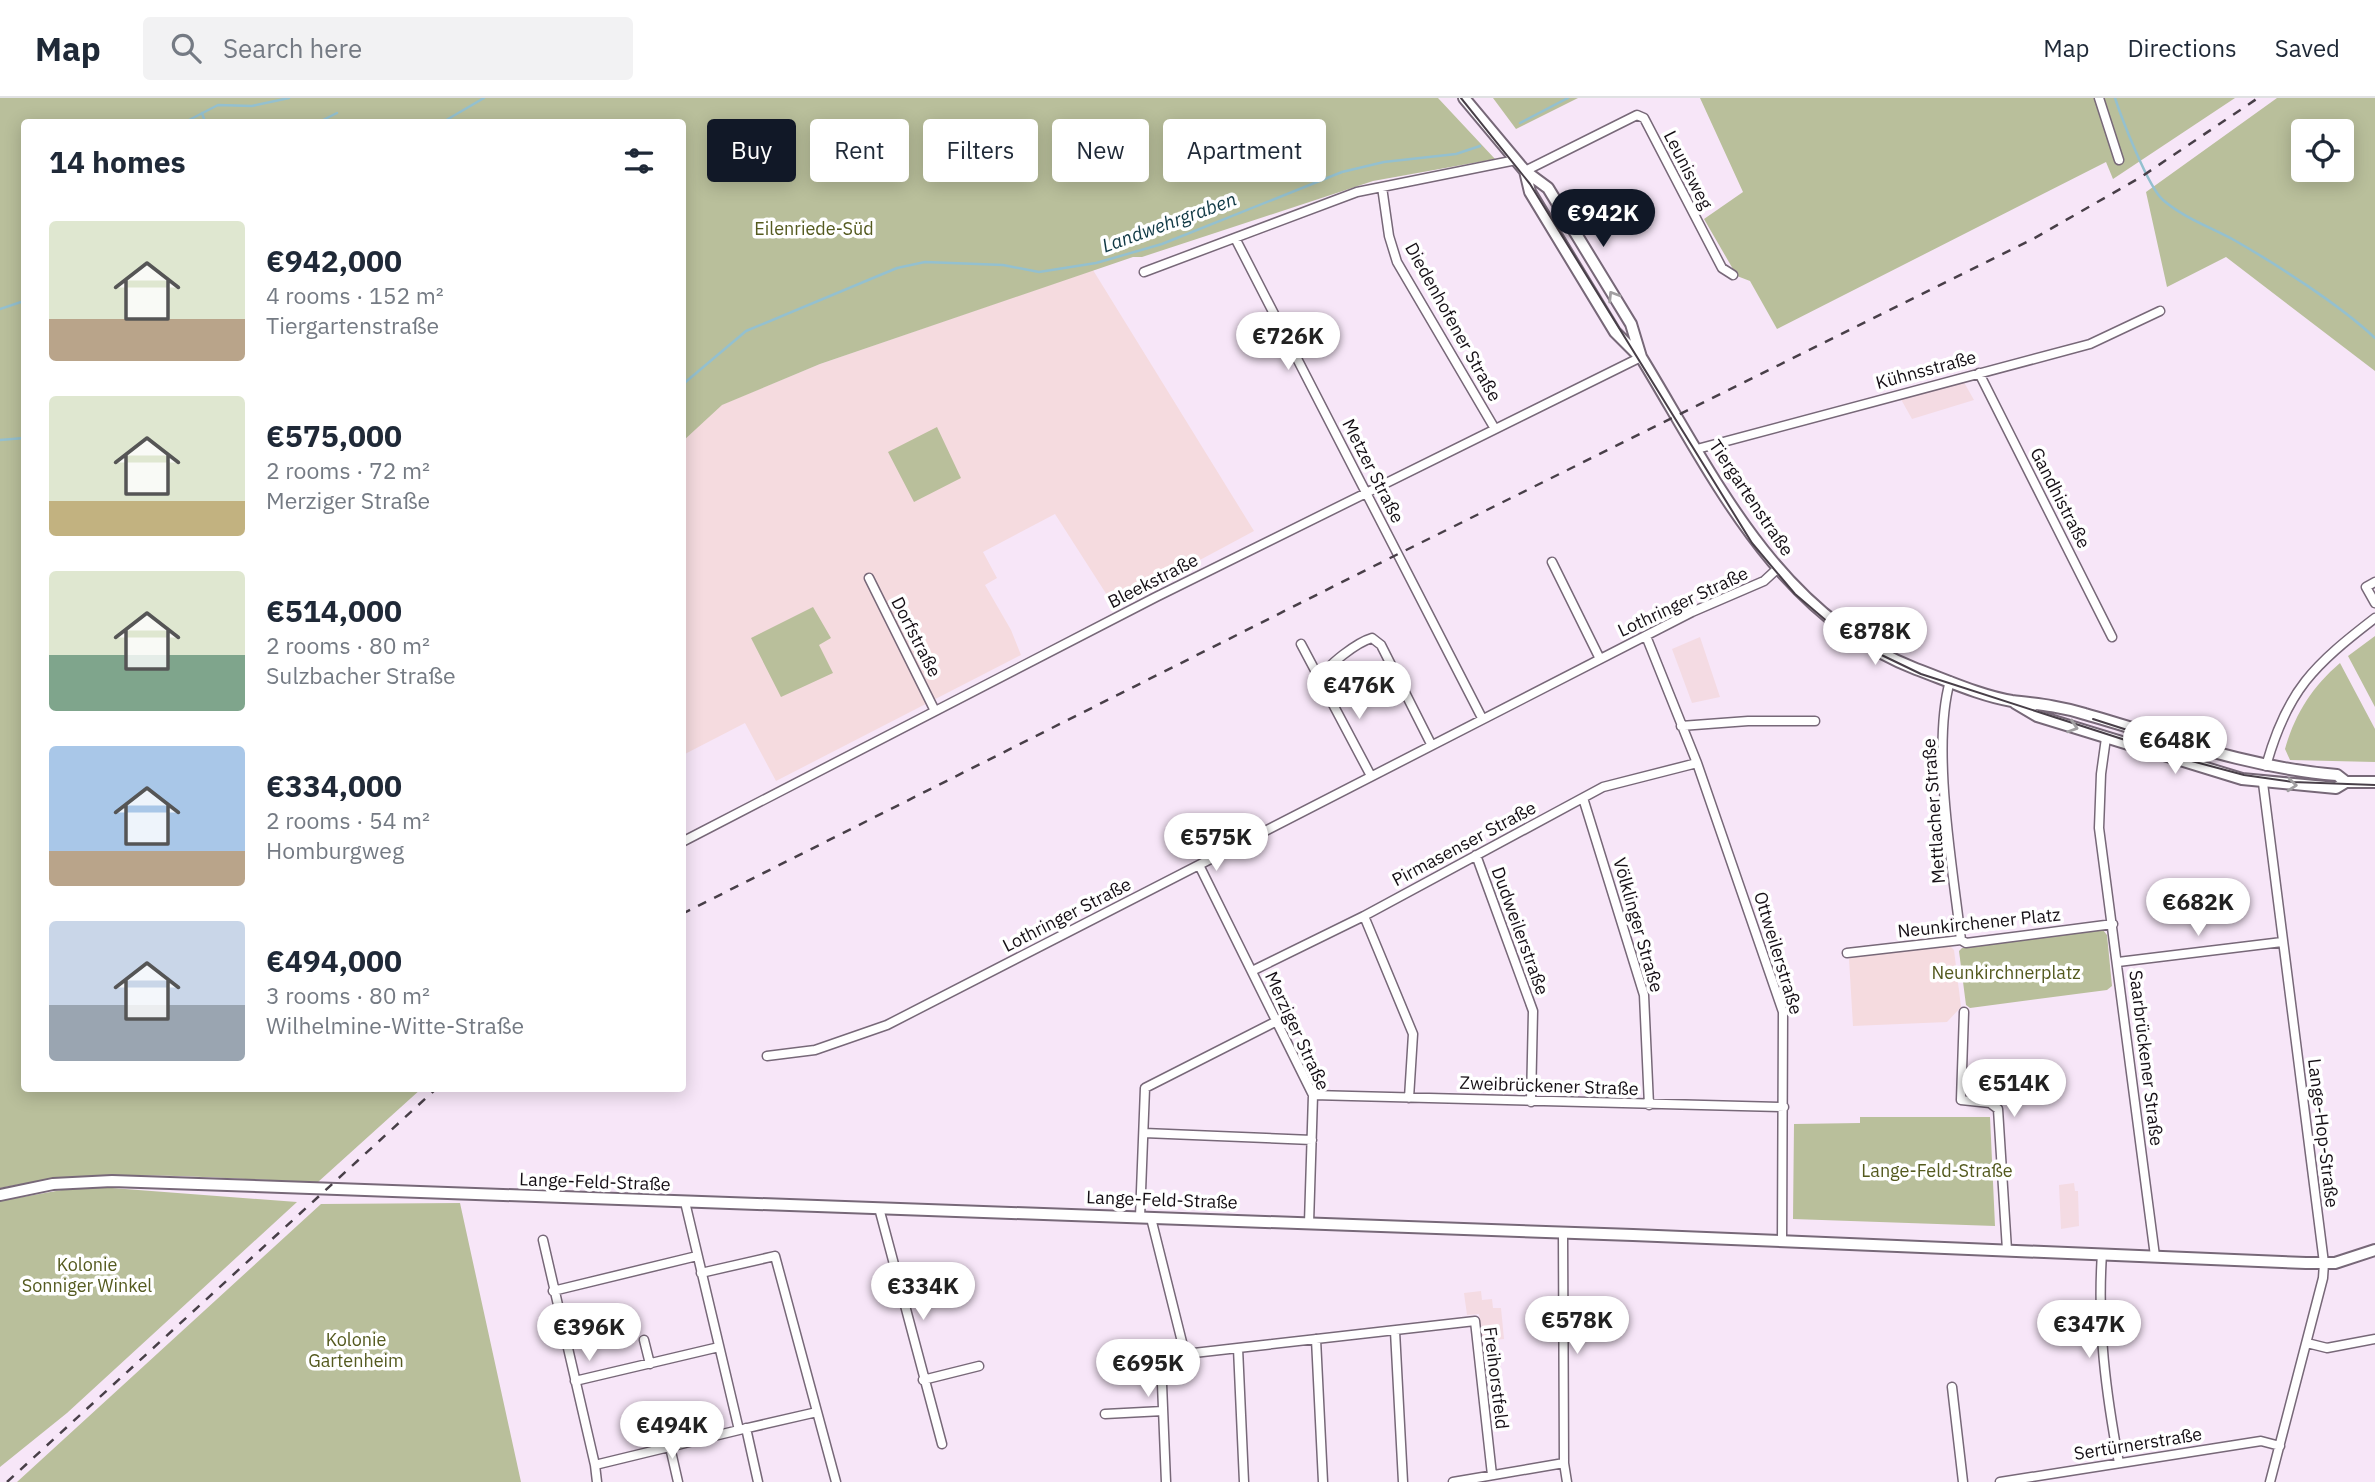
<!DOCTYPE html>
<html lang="en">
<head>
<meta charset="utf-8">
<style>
	body { margin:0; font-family:"IBM Plex Sans",sans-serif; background:#f2f2f3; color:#1f2937; height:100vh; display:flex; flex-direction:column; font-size:26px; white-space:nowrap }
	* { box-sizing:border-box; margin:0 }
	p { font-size:23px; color:#747a83 }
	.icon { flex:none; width:38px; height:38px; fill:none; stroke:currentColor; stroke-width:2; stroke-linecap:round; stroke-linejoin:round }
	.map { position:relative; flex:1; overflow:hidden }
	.drawer { position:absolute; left:21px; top:21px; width:665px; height:973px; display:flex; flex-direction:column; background:#fff; border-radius:7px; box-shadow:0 4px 18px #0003 }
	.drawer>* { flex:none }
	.banner { position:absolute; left:707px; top:21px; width:665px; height:63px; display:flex; gap:14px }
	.controls { position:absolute; left:2291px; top:21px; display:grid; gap:14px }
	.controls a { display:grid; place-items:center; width:63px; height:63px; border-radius:7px; background:#fff; box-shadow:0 4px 18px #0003; font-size:35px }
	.price { position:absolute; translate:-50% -60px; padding:0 16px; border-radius:24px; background:#fff; color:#222; font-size:23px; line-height:46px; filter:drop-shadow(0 2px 4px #0008) }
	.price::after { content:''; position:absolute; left:50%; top:42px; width:21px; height:16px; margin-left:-10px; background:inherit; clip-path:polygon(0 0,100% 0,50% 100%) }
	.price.active { background:#111827; color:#fff }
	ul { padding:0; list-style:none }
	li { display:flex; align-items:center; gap:21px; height:175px; padding:0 28px }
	li span { display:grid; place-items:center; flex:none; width:196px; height:140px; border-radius:7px; color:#555 }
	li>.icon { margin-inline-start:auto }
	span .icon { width:84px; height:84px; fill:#fffc; stroke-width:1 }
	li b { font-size:30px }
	h2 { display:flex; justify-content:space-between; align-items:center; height:84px; padding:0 28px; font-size:30px }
	.chip { padding:0 24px; border-radius:7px; background:#fff; box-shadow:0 4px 18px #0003; font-size:24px; line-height:63px }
	.chip.active { background:#111827; color:#fff }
	header { display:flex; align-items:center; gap:42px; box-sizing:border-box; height:98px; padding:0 35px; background:#fff; border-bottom:2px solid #e0e1e3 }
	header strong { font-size:33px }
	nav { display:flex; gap:38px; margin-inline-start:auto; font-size:24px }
	.search { width:490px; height:63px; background:#f2f2f3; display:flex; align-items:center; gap:18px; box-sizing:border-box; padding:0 24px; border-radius:7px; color:#747a83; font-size:26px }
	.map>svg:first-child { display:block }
	.industrial { fill:#f4dbe3 }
	.education { fill:#f5dbdf }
	.green { fill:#b9bf9b; fill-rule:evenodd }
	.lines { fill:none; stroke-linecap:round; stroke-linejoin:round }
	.stream { stroke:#94c0cf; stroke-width:2.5 }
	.street-casing { stroke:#776878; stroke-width:11 }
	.secondary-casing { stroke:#776878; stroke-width:14 }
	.street { stroke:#fff; stroke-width:8 }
	.secondary { stroke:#fff; stroke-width:10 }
	.tram { stroke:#483f48; stroke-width:2 }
	.rail { stroke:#483f48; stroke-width:2.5; stroke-dasharray:9 9; stroke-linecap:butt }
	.oneway { stroke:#a19fa1 }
	.labels { text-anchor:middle; stroke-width:7; stroke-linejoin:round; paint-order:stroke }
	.street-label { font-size:18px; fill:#150f15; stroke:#fff }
	.park-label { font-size:18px; fill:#545a1f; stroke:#fff }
	.water-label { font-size:19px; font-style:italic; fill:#103945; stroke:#fff }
</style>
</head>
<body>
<header>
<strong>Map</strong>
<div class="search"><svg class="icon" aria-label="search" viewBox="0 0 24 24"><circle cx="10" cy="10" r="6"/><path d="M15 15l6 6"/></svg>Search here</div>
<nav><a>Map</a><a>Directions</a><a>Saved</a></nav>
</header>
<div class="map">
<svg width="2375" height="1384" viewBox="0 0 2375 1384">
	<rect width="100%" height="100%" fill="#f7e6f8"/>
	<path class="industrial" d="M1961 279 1974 302 1912 321 1898 296Z
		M1700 539 1720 599 1692 605 1672 551Z
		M2074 1085 2075 1093H2078L2079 1128 2061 1131 2059 1087Z
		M1481 1193 1482 1202 1492 1201 1493 1210H1501L1504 1241 1482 1243 1479 1216 1467 1217 1464 1195Z"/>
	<path class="education" d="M1093 172 1254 433 1114 508 1055 416 983 454 997 480 985 487 1011 532 1021 557 776 683 745 625 683 657 682 343 721 307 820 266Z
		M1949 847 1954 852 1961 909 1947 924 1853 928 1849 861 1852 858Z"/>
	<path class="green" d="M0 0H1438L1495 61 1373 83 1142 159H1133L820 266 722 307 683 343 682 24H24V990L421 991 318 1084C212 1081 104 1068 0 1090Z
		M1493 0H1578L1516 31Z
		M1700 0H2235L2113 81 2106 64 1777 231 1750 183 1737 178 1704 121 1743 94Z
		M2277 0H2375V273L2226 159 2167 189 2146 94ZM2303 33H2342V72H2303Z
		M937 329 961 380 914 404 888 354Z
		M813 509 831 540 819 547 833 575 781 599 751 540Z
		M2375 538V609L2348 558Z
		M2340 565 2375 631V664L2290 662 2285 651C2295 616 2312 589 2340 565Z
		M2103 832 2107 837 2112 888 2107 892 1970 910 1966 907 1959 853 1962 850Z
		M1860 1019H1990L1995 1128 1793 1121 1794 1026 1860 1025Z
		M73 1090H112L297 1104 67 1315 0 1369V1103Z
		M460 1105 521 1384H17L321 1106Z"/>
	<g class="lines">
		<path class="stream" d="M2115 0C2122 21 2148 89 2163 102 2184 120 2210 129 2234 142 2276 166 2340 207 2375 240
			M202 15 205 24
			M189 22 218 7 252 8 289 0
			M319 24 337 15
			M443 24 484 0
			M1520 25 1568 0
			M0 211 24 203
			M682 287 746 233 897 170 925 164 1003 167 1039 174 1096 165 1162 146 1342 74 1384 64 1456 56 1480 48
			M0 342 24 340"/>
		<defs>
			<path id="street" d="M2099 0 2119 62
				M1525 73 1637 17 1644 20 1722 170 1733 177
				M1382 89 1389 138 1397 164 1495 331
				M1235 140 1482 620
				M1144 174 1357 94 1516 62
				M1979 275 2112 539
				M1697 351 2090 246 2160 213
				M1552 464 1600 561
				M869 480 935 613
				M2375 484 2366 489 2375 505
				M1646 538 1697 665 1783 914 1782 1144
				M1301 546 1371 678
				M1321 581C1326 567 1358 544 1372 540L1381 547 1431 646
				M1950 583C1931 650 1953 771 1961 842
				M1681 628 1748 623H1815
				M2106 640 2101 676 2099 730 2155 1158
				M2266 668C2287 592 2314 567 2375 520
				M2263 685 2324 1165 2323 1180 2270 1384
				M1583 700 1644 897 1649 1007
				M682 744 1156 499 1641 259
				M1476 757 1533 913 1531 1004
				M1199 767 1313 997 1309 1125
				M1364 818 1413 936 1409 1000
				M1847 855 1961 842 1966 845 2113 826
				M2118 864 2282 844
				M1252 873 1364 818 1603 689 1697 665
				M1964 914 1961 1002 1990 1005 1998 1011 2007 1152
				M767 958 815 952 887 927 1692 514 1764 483 1777 471
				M1313 997 1784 1009
				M1144 1035 1312 1042
				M879 1110 942 1346
				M1140 1119 1145 990 1275 924
				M1151 1120 1185 1256 1475 1223 1492 1377
				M1563 1135 1564 1365 1567 1384
				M543 1142 595 1367 739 1332 685 1104
				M2102 1156C2097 1227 2106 1296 2119 1365
				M701 1175 775 1158 836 1384
				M553 1193 697 1158
				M1395 1233 1403 1384
				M1316 1241 1323 1384
				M644 1242 650 1266
				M2307 1245 2327 1250 2375 1241
				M1238 1250 1244 1384
				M1122 1261H1161
				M923 1282 979 1268
				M575 1283 719 1249
				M1952 1289 1963 1384
				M1105 1316 1163 1313
				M746 1330 758 1384
				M739 1332 817 1314
				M670 1349 678 1384
				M595 1367 597 1384
				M1166 1384 1161 1261 1185 1256
				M1453 1384 1564 1365
				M2000 1384 2261 1343 2280 1348"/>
			<path id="secondary" d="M1464 0 1525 73 1548 90 1631 226 1641 259C1714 379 1777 517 1916 571 1946 582 1981 598 2012 603 2037 606 2060 608 2085 616 2169 640 2249 670 2337 677L2346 684
				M1525 73 1530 94 1615 234 1639 258
				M2015 605 2037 618 2242 681 2336 690 2346 684H2375
				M0 1097 53 1086 112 1083 1633 1137 2306 1165H2335L2375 1152"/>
		</defs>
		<use href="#street" class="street-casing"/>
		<use href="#secondary" class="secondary-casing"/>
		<use href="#street" class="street"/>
		<use href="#secondary" class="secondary"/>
		<path class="tram" d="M1461 0 1530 86 1752 445 1795 496 1829 525 1867 550 1921 576 2184 661 2244 677 2293 684 2375 687
			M2093 621 2199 655"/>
		<path class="rail" d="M682 816 1374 468 2033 141 2141 79 2258 0
			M7 1384 437 990"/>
	</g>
	<defs><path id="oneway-chevron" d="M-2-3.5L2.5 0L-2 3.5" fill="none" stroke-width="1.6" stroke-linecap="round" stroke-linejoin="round" transform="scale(1.75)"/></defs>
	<g class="oneway">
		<use href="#oneway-chevron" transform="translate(1613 198) rotate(-122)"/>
		<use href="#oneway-chevron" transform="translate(2073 629) rotate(18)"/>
		<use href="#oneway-chevron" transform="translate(2292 687) rotate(5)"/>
	</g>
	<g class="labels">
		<g class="street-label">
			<text transform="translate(1688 72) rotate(63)" y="6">Leunisweg</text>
			<text transform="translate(1453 224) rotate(61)" y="6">Diedenhofener Straße</text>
			<text transform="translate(1926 272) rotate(-15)" y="6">Kühnsstraße</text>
			<text transform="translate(1373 373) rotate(63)" y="6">Metzer Straße</text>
			<text transform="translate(1751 400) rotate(56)" y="6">Tiergartenstraße</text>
			<text transform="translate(2060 400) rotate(63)" y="6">Gandhistraße</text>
			<text transform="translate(1153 483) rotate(-27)" y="6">Bleekstraße</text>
			<text transform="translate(1683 504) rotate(-25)" y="6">Lothringer Straße</text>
			<text transform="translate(916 539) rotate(63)" y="6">Dorfstraße</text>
			<text transform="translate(1934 713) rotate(-94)" y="6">Mettlacher Straße</text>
			<text transform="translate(1464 746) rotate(-28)" y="6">Pirmasenser Straße</text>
			<text transform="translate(1067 817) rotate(-27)" y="6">Lothringer Straße</text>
			<text transform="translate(1979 825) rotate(-6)" y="6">Neunkirchener Platz</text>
			<text transform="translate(1638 827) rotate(74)" y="6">Völklinger Straße</text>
			<text transform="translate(1520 833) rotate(70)" y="6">Dudweilerstraße</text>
			<text transform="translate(1778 855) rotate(73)" y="6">Ottweilerstraße</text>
			<text transform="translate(1297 933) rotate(65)" y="6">Merziger Straße</text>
			<text transform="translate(2146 960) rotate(83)" y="6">Saarbrückener Straße</text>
			<text transform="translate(1549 988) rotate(2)" y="6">Zweibrückener Straße</text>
			<text transform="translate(2323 1035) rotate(83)" y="6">Lange-Hop-Straße</text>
			<text transform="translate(595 1084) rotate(2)" y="6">Lange-Feld-Straße</text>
			<text transform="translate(1162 1102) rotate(2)" y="6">Lange-Feld-Straße</text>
			<text transform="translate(1496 1280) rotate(83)" y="6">Freihorstfeld</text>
			<text transform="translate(2138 1346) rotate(-9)" y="6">Sertürnerstraße</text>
		</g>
		<g class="park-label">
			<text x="814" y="137">Eilenriede-Süd</text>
			<text x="2006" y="881">Neunkirchnerplatz</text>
			<text x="1937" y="1079">Lange-Feld-Straße</text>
			<text x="87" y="1173">Kolonie<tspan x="87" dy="21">Sonniger Winkel</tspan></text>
			<text x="356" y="1248">Kolonie<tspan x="356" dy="21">Gartenheim</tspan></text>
		</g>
		<g class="water-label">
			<text transform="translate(1169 124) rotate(-20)" y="7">Landwehrgraben</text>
		</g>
	</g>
</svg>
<div class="controls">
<a><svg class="icon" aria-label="locate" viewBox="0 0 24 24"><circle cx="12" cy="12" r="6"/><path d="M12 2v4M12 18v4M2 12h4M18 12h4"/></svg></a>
</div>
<b class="price active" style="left:1603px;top:151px">€942K</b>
<b class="price" style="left:1288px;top:274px">€726K</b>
<b class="price" style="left:1875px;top:569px">€878K</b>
<b class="price" style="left:1359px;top:623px">€476K</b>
<b class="price" style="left:2175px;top:678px">€648K</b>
<b class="price" style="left:1216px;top:775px">€575K</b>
<b class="price" style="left:2198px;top:840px">€682K</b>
<b class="price" style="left:2014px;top:1021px">€514K</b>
<b class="price" style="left:923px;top:1224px">€334K</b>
<b class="price" style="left:1577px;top:1258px">€578K</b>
<b class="price" style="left:2089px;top:1262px">€347K</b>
<b class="price" style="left:589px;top:1265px">€396K</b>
<b class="price" style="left:1148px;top:1301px">€695K</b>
<b class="price" style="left:672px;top:1363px">€494K</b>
<div class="banner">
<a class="chip active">Buy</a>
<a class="chip">Rent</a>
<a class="chip">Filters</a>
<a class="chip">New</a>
<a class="chip">Apartment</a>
</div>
<section class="drawer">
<h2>14 homes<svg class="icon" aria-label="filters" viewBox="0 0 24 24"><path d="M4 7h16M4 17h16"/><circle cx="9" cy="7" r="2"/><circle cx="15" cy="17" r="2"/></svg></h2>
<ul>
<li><span style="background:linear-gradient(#dfe7d0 70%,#b9a48a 0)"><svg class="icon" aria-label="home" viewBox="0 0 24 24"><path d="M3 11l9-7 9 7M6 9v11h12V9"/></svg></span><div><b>€942,000</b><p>4 rooms · 152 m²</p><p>Tiergartenstraße</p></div></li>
<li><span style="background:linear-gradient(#dfe7d0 75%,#c2b280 0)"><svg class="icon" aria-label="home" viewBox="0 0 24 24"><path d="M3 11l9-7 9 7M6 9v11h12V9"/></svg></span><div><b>€575,000</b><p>2 rooms · 72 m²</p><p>Merziger Straße</p></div></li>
<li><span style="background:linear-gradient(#dfe7d0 60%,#7fa58c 0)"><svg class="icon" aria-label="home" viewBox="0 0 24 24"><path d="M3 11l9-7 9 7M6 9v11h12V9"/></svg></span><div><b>€514,000</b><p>2 rooms · 80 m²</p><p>Sulzbacher Straße</p></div></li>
<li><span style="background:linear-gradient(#a9c7e8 75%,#b9a48a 0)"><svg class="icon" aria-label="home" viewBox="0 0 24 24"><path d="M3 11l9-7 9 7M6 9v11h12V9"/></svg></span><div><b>€334,000</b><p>2 rooms · 54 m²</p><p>Homburgweg</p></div></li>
<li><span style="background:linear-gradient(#c9d6e8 60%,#9aa5b1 0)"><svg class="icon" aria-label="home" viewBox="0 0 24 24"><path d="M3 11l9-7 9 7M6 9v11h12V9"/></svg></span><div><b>€494,000</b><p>3 rooms · 80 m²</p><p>Wilhelmine-Witte-Straße</p></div></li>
</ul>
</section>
</div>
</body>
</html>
